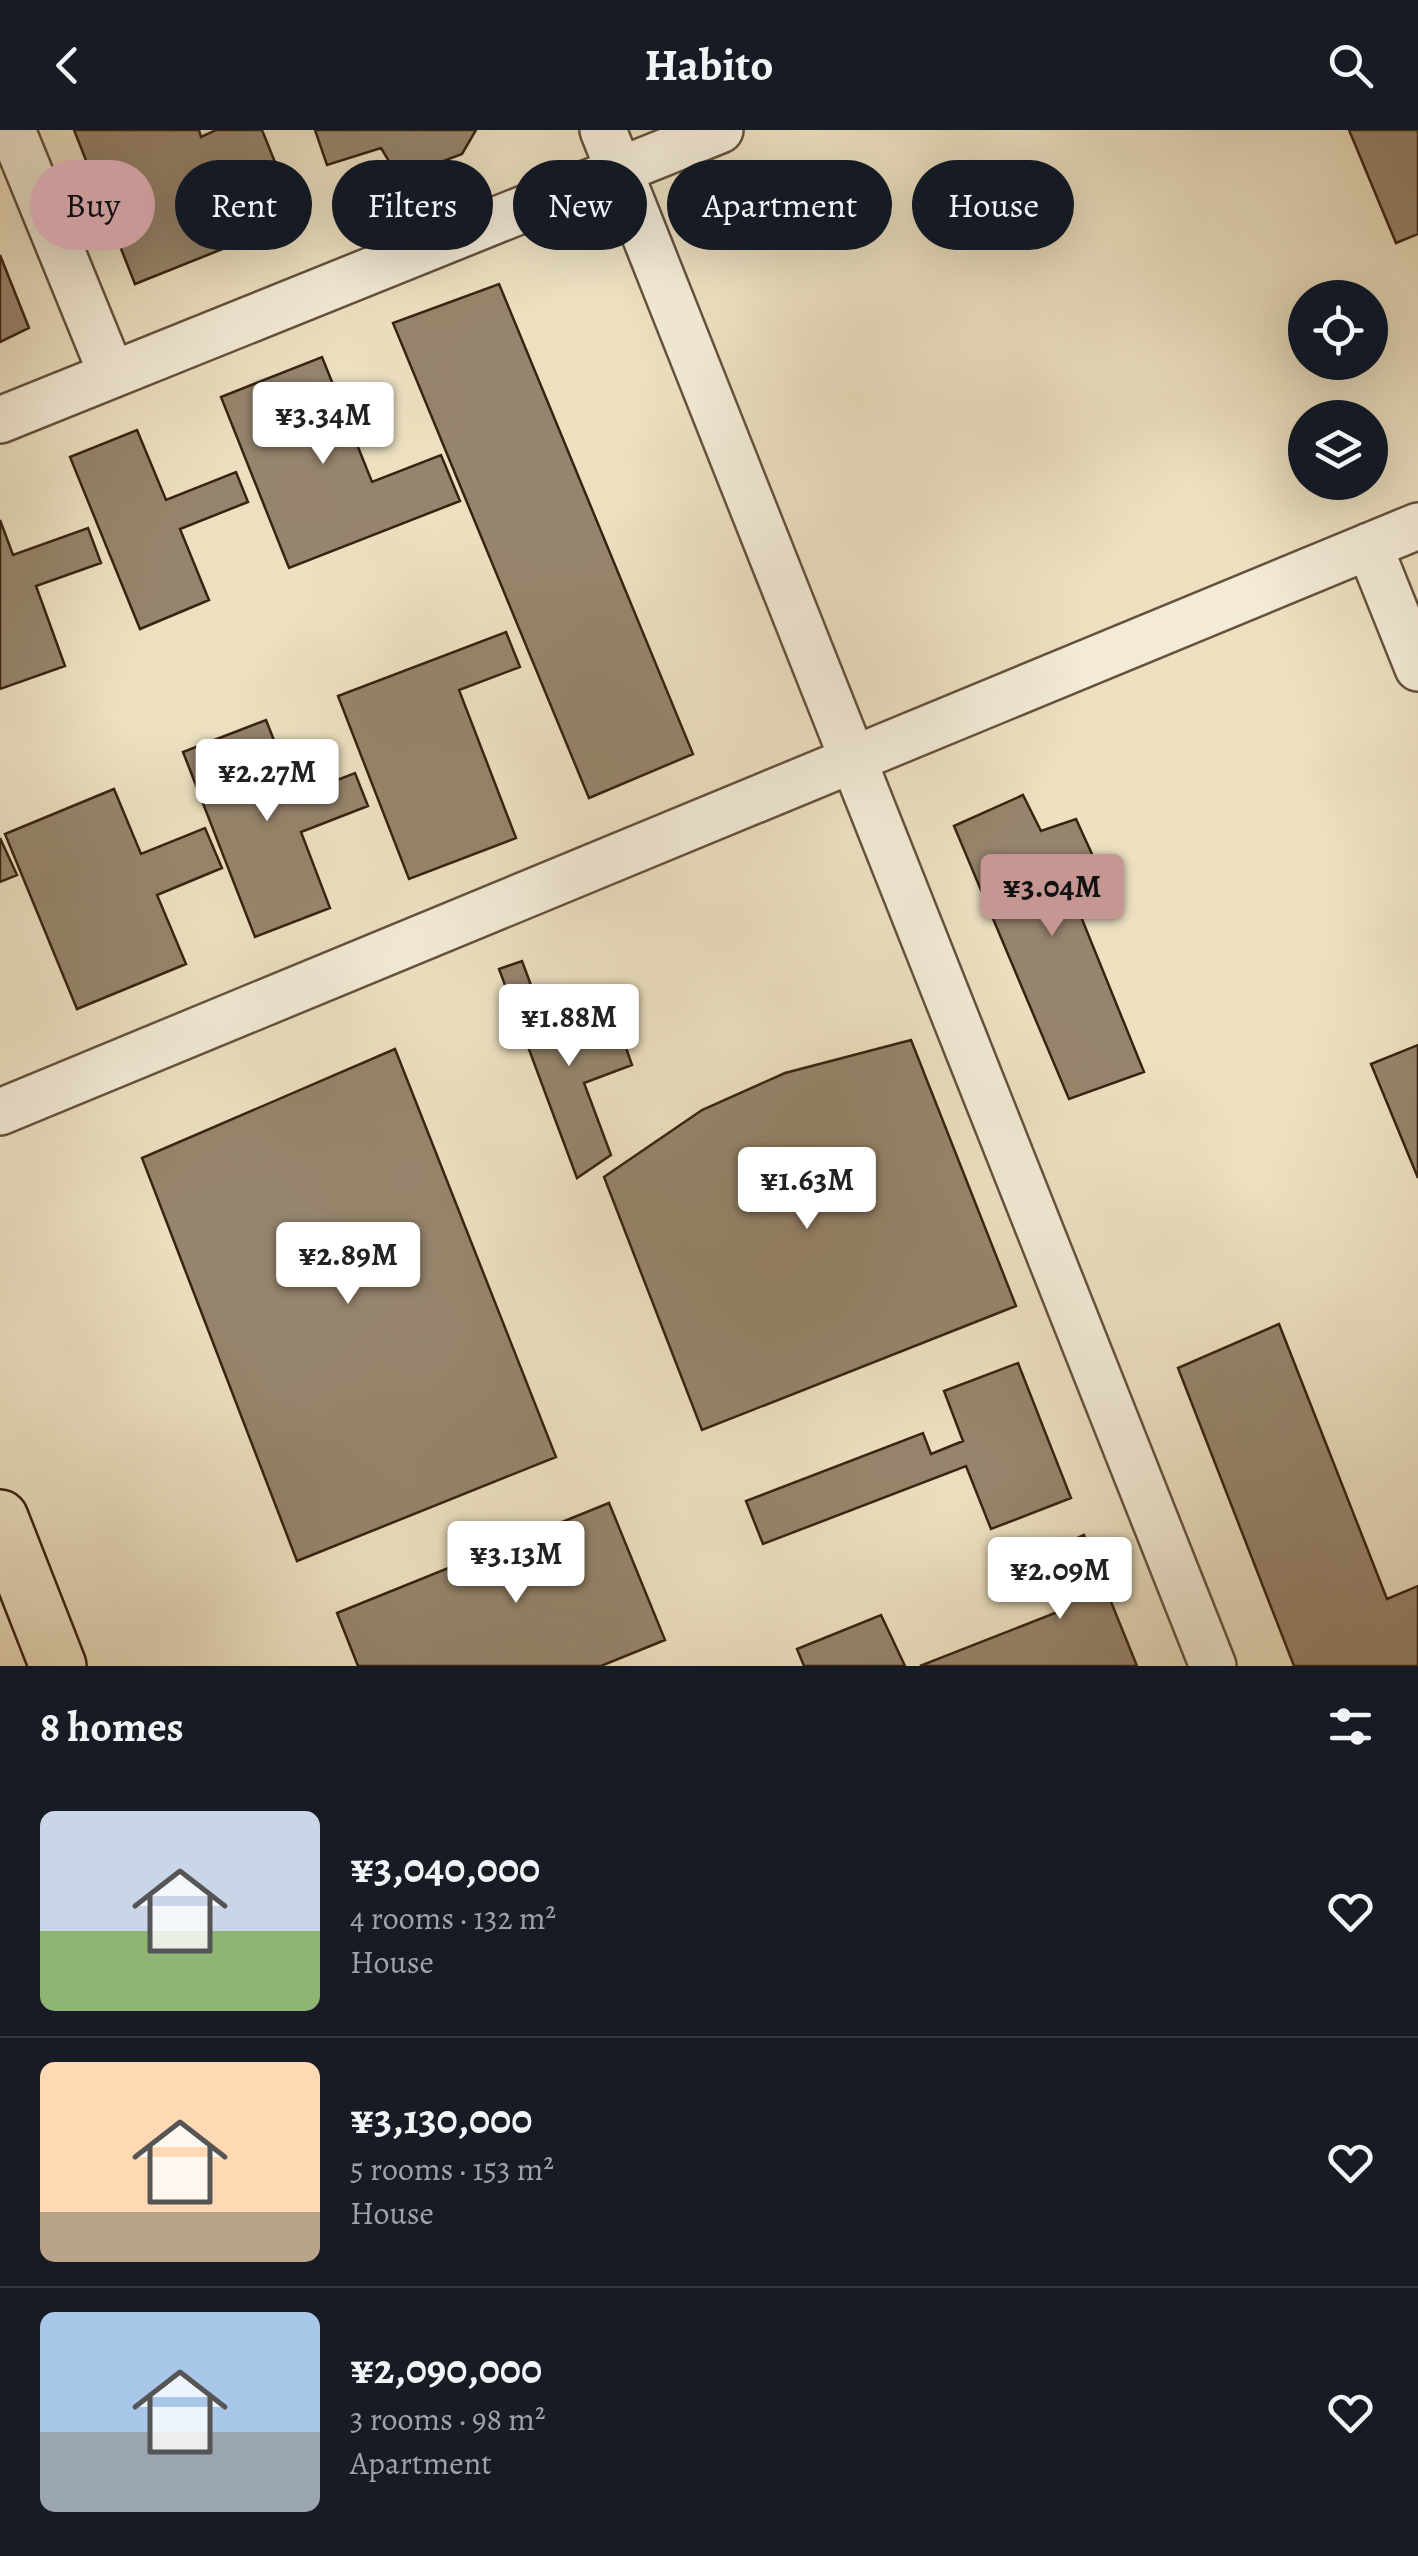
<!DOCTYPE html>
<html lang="en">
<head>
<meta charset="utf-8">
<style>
	body { margin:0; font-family:Alegreya,serif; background:#20242c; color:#f1f3f6; height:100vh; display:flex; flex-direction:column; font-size:38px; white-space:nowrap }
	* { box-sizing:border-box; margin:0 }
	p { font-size:32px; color:#9ea1a6 }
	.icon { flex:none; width:55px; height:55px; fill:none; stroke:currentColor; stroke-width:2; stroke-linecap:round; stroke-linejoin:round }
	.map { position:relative; height:1536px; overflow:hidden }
	.side { display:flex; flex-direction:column; background:#171b24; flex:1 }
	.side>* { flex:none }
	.top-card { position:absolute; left:30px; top:30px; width:1360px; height:90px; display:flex; gap:20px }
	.buttons { position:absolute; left:1288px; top:150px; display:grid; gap:20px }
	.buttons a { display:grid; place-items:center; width:100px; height:100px; border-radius:50%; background:#171b24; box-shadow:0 10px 40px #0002; font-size:50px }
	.price { position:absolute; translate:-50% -85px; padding:0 22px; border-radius:10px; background:#fff; color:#222; font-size:32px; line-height:65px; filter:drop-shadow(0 2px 5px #0008) }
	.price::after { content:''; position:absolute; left:50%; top:60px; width:30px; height:22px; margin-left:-15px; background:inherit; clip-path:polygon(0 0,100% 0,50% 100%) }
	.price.selected { background:#c59692; color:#111 }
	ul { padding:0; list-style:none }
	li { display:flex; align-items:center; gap:30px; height:250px; padding:0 40px }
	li+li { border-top:2px solid #363941 }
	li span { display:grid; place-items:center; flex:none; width:280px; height:200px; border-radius:15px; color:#555 }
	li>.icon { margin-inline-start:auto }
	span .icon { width:120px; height:120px; fill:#fffc; stroke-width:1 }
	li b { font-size:42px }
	h2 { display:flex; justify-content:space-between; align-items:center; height:120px; padding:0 40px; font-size:42px }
	.chip { padding:0 35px; border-radius:45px; background:#171b24; box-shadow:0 10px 40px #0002; font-size:35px; line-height:90px }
	.chip.selected { background:#c59692; color:#111 }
	header { display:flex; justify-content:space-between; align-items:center; height:130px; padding:0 40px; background:#171b24; font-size:45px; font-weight:600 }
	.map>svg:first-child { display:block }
	.building { fill:#96856d; stroke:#382311; stroke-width:2.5 }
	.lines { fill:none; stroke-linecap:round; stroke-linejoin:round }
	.minor-casing { stroke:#65523d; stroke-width:50 }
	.major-casing { stroke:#382311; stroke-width:60 }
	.minor { stroke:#f3ebd7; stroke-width:45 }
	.major { stroke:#ece0c1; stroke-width:55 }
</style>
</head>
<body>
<header><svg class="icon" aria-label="back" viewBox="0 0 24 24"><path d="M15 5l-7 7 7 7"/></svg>Habito<svg class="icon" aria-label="search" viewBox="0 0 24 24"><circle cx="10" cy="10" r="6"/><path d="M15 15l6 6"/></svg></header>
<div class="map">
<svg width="1418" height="1536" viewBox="0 0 1418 1536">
	<rect width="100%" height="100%" fill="#ece0c1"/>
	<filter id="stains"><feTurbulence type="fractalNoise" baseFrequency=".002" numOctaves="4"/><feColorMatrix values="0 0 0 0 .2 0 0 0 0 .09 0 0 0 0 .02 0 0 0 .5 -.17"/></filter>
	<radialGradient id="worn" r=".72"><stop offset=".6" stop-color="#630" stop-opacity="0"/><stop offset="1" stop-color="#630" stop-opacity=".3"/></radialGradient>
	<path class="building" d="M74 0H199L201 7 216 0H262L287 62 227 84 240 112 135 154Z
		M315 0H476L462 24 399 48 381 18 327 35Z
		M1349 0H1418V104L1396 113Z
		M0 125 29 198 0 212Z
		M499 154 693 624 589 668 393 193Z
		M322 227 372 352 441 325 460 371 289 438 221 267Z
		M137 300 166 370 236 342 248 372 180 399 209 470 140 499 70 327Z
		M0 390 13 425 88 398 101 433 36 456 65 536 0 559Z
		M506 502 520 537 459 560 516 708 409 749 338 566Z
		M266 590 296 666 355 643 368 676 301 702 330 778 255 807 183 622Z
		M114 659 141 724 205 698 222 738 157 765 186 834 77 879 5 704Z
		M1023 665 1041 701 1076 689 1107 757 1075 772 1144 942 1069 969 954 696Z
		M0 708 17 745 0 752Z
		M522 831 551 909 615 886 632 935 584 953 611 1025 577 1048 499 839Z
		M911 910 1016 1176 702 1300 604 1047 702 980 785 943Z
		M1418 915V1048L1371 934Z
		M395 919 556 1327 297 1431 142 1028Z
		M1279 1194 1387 1469 1418 1456V1536H1294L1178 1238Z
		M1018 1233 1071 1368 991 1399 966 1336 763 1414 746 1371 923 1303 931 1324 963 1311 944 1261Z
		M609 1373 665 1510 601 1536H358L337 1483Z
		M1084 1405 1137 1536H920L1060 1481 1036 1427Z
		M881 1485 905 1536H804L797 1519Z"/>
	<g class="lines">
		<defs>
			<path id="minor" d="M12 0 112 245
				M603 0 1213 1536
				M0 290 720 0
				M1369 416 1418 538
				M0 982 1418 396"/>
			<path id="major" d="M0 1388 58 1536"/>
		</defs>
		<use href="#minor" class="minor-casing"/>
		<use href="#major" class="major-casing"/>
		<use href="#minor" class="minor"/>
		<use href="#major" class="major"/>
	</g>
	<rect width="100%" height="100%" filter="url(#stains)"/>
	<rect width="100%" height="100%" fill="url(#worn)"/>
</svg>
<div class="buttons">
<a><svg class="icon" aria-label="locate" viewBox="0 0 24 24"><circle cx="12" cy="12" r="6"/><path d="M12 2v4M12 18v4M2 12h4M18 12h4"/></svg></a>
<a><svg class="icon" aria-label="layers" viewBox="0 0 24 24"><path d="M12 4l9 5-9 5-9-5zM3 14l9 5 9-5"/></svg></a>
</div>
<b class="price" style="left:323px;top:337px">¥3.34M</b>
<b class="price" style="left:267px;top:694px">¥2.27M</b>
<b class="price selected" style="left:1052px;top:809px">¥3.04M</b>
<b class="price" style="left:569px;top:939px">¥1.88M</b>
<b class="price" style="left:807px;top:1102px">¥1.63M</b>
<b class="price" style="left:348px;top:1177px">¥2.89M</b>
<b class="price" style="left:516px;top:1476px">¥3.13M</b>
<b class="price" style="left:1060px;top:1492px">¥2.09M</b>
<div class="top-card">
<a class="chip selected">Buy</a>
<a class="chip">Rent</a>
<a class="chip">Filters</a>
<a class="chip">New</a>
<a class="chip">Apartment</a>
<a class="chip">House</a>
</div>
</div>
<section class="side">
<h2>8 homes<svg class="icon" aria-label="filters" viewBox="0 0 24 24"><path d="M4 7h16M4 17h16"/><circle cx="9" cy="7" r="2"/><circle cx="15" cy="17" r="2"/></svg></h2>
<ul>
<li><span style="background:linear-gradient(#c9d6e8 60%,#8fb573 0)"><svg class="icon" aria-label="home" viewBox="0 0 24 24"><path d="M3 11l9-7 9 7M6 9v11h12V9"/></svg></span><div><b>¥3,040,000</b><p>4 rooms · 132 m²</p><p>House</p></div><svg class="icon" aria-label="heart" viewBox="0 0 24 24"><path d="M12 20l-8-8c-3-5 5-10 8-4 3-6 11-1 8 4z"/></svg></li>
<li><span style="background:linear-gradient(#ffd9b3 75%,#b9a48a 0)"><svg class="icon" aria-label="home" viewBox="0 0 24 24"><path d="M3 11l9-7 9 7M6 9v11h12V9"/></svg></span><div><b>¥3,130,000</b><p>5 rooms · 153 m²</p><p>House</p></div><svg class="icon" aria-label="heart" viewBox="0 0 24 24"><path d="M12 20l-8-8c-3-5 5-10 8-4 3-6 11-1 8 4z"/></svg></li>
<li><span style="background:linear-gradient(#a9c7e8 60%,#9aa5b1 0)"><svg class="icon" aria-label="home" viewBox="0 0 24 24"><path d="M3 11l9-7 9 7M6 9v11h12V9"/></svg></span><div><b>¥2,090,000</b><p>3 rooms · 98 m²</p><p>Apartment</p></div><svg class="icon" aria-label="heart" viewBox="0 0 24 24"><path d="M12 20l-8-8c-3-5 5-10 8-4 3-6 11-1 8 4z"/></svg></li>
</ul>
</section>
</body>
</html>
